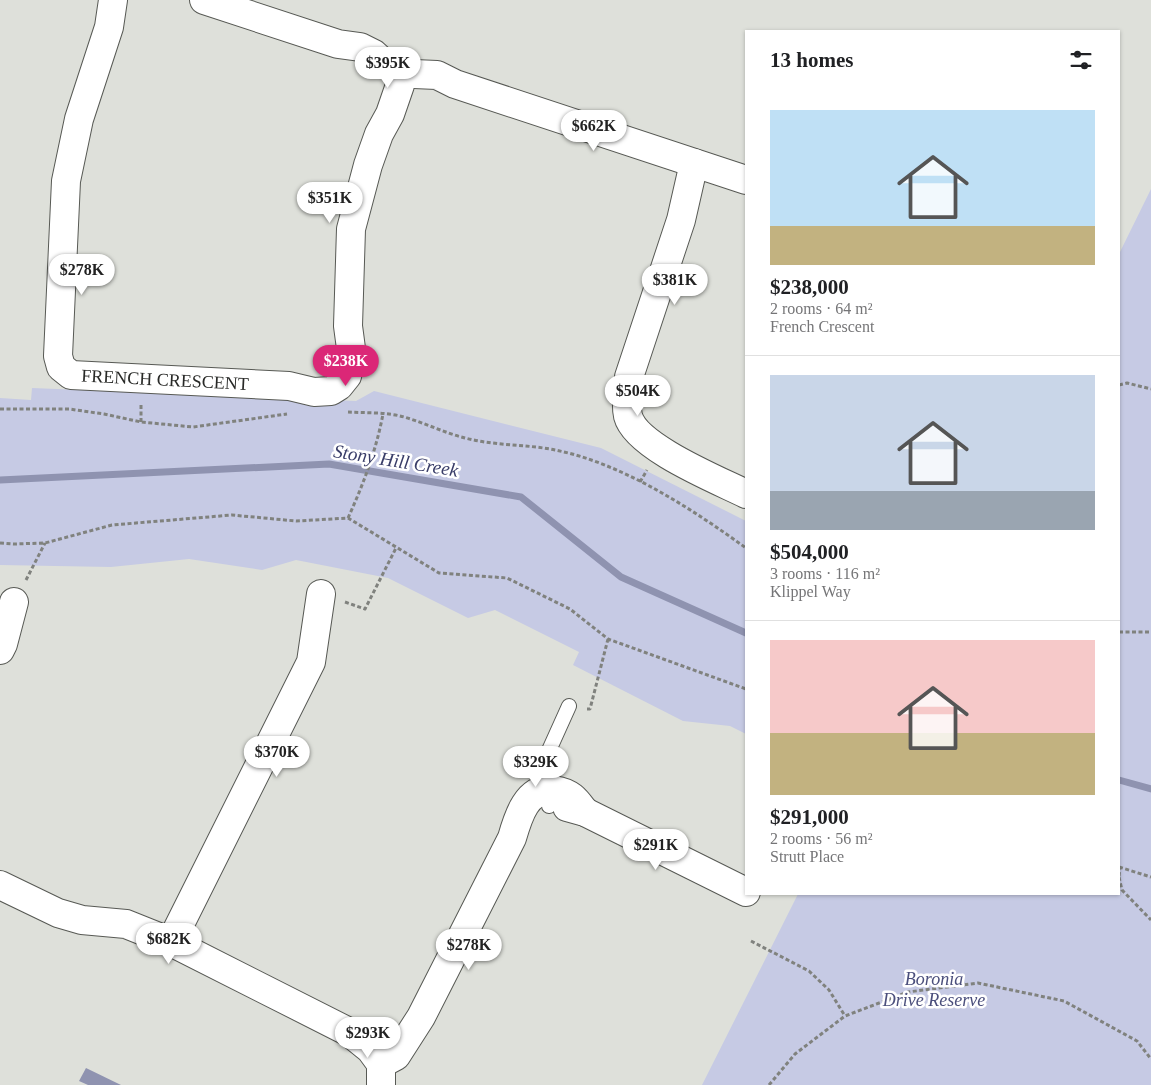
<!DOCTYPE html>
<html lang="en">
<head>
<meta charset="utf-8">
<style>
	body { margin:0; font-family:"Times New Roman",serif; background:#f6f6f6; color:#202124; height:100vh; display:flex; flex-direction:column; font-size:19px; white-space:nowrap }
	* { box-sizing:border-box; margin:0 }
	p { font-size:16px; color:#757577 }
	.icon { flex:none; width:28px; height:28px; fill:none; stroke:currentColor; stroke-width:2; stroke-linecap:round; stroke-linejoin:round }
	.map { position:relative; flex:1; overflow:hidden }
	.sheet { position:absolute; left:745px; top:30px; width:375px; height:865px; display:flex; flex-direction:column; background:#fff; border-radius:0px; box-shadow:0 1px 4px #0004 }
	.sheet>* { flex:none }
	.price { position:absolute; translate:-50% -42px; padding:0 11px; border-radius:18px; background:#fff; color:#222; font-size:16px; line-height:32px; filter:drop-shadow(0 1px 2px #0008) }
	.price::after { content:''; position:absolute; left:50%; top:30px; width:15px; height:11px; margin-left:-8px; background:inherit; clip-path:polygon(0 0,100% 0,50% 100%) }
	.price.on { background:#db2777; color:#fff }
	ul { padding:0; list-style:none }
	li { display:grid; align-content:center; gap:10px; height:265px; padding:0 25px }
	li+li { border-top:1px solid #e0e0e0 }
	li span { display:grid; place-items:center; height:155px; border-radius:0px; color:#555 }
	li>.icon { margin-inline-start:auto }
	span .icon { width:90px; height:90px; fill:#fffc; stroke-width:1 }
	li b { font-size:21px }
	h2 { display:flex; justify-content:space-between; align-items:center; height:60px; padding:0 25px; font-size:21px }
	.map>svg:first-child { display:block }
	.green { fill:#c6cae4 }
	.water { fill:#8f93b0 }
	.lines { fill:none; stroke-linecap:round; stroke-linejoin:round }
	.stream { stroke:#8f93b0; stroke-width:7 }
	.service-casing { stroke:#575954; stroke-width:16 }
	.minor-casing { stroke:#575954; stroke-width:30 }
	.path { stroke:#80827e; stroke-width:3; stroke-dasharray:4 2.5; stroke-linecap:butt }
	.service { stroke:#fff; stroke-width:14 }
	.minor { stroke:#fff; stroke-width:28 }
	.labels { text-anchor:middle; stroke-width:5; stroke-linejoin:round; paint-order:stroke }
	.street-label { font-size:18px; fill:#282927; stroke:#fff }
	.park-label { font-size:18px; font-style:italic; fill:#4b4f7c; stroke:#fff }
	.water-label { font-size:19px; font-style:italic; fill:#393d68; stroke:#fff }
</style>
</head>
<body>
<div class="map">
<svg width="1151" height="1085" viewBox="0 0 1151 1085">
	<rect width="100%" height="100%" fill="#dee0da"/>
	<path class="green" d="M1151 189V1085H702L798 894H1119V254Z
		M32 388 356 401 374 391 601 448 746 521V734L730 726 683 721 573 665 579 652 495 610 468 618 388 578 296 560 262 570 189 559 111 567 0 565V398L31 400Z"/>
	<path class="water" d="M86 1068 121 1085H88L79 1081Z"/>
	<g class="lines">
		<path class="stream" d="M0 480 329 464 521 497 621 577 746 633
			M1119 780 1151 789"/>
		<defs>
			<path id="service" d="M549 806 546 757 569 706"/>
			<g id="minor">
				<path id="s1" d="M113 0 109 27 79 119 66 181 58 356 61 367 71 375 289 386 314 392 331 391 339 386 347 376 352 356 348 326 351 229 368 165 379 134 390 114 400 85V70"/>
				<path d="M204 0 338 44 360 47 374 54 385 64 398 70 414 74 437 75 455 84 746 180"/>
				<path d="M694 163 681 220 629 377C628 390 625 403 628 416 636 447 718 480 746 494"/>
				<path d="M0 650 3 644 14 602"/>
				<path d="M567 807 585 812 746 892"/>
				<path d="M0 885 58 913 82 920 126 924 171 942 349 1032 370 1049 381 1064V1085"/>
				<path d="M171 942 311 662 321 594"/>
				<path d="M381 1064 396 1056 421 1017 512 838C518 817 527 786 554 790 561 791 567 793 572 797 577 801 581 807 585 812"/>
			</g>
		</defs>
		<use href="#service" class="service-casing"/>
		<use href="#minor" class="minor-casing"/>
		<path class="path" d="M1119 385 1127 383 1151 389
			M0 409H69L104 414 141 422 193 427 287 414
			M348 412C366 413 387 412 404 417 425 423 445 433 465 438 495 446 526 444 555 450 622 463 692 509 746 548
			M141 422V403
			M640 482 647 470
			M348 518C363 485 376 451 383 414
			M0 543 13 544 45 543 112 525 232 515 296 521 348 518 439 573 507 578 570 609 608 639 746 689
			M26 580 45 543
			M345 602 365 609 396 548
			M1119 632H1151
			M587 709H590L608 639
			M1119 867 1151 877
			M1119 876 1120 867
			M1119 877 1122 890 1151 920
			M751 941 809 971 829 990 845 1016
			M769 1085 795 1054 845 1016 908 992 978 983 1064 1001 1137 1041 1151 1059"/>
		<use href="#service" class="service"/>
		<use href="#minor" class="minor"/>
	</g>
	<g class="labels">
		<g class="street-label">
			<text dy="6" stroke="none"><textPath href="#s1" startOffset="481">FRENCH CRESCENT</textPath></text>
		</g>
		<g class="park-label">
			<text x="934" y="985">Boronia<tspan x="934" dy="21">Drive Reserve</tspan></text>
		</g>
		<g class="water-label">
			<text transform="translate(396 460) rotate(9)" y="7">Stony Hill Creek</text>
		</g>
	</g>
</svg>
<b class="price" style="left:388px;top:89px">$395K</b>
<b class="price" style="left:594px;top:152px">$662K</b>
<b class="price" style="left:330px;top:224px">$351K</b>
<b class="price" style="left:82px;top:296px">$278K</b>
<b class="price" style="left:675px;top:306px">$381K</b>
<b class="price on" style="left:346px;top:387px">$238K</b>
<b class="price" style="left:638px;top:417px">$504K</b>
<b class="price" style="left:277px;top:778px">$370K</b>
<b class="price" style="left:536px;top:788px">$329K</b>
<b class="price" style="left:656px;top:871px">$291K</b>
<b class="price" style="left:169px;top:965px">$682K</b>
<b class="price" style="left:469px;top:971px">$278K</b>
<b class="price" style="left:368px;top:1059px">$293K</b>
<section class="sheet">
<h2>13 homes<svg class="icon" aria-label="filters" viewBox="0 0 24 24"><path d="M4 7h16M4 17h16"/><circle cx="9" cy="7" r="2"/><circle cx="15" cy="17" r="2"/></svg></h2>
<ul>
<li><span style="background:linear-gradient(#bfe0f5 75%,#c2b280 0)"><svg class="icon" aria-label="home" viewBox="0 0 24 24"><path d="M3 11l9-7 9 7M6 9v11h12V9"/></svg></span><div><b>$238,000</b><p>2 rooms · 64 m²</p><p>French Crescent</p></div></li>
<li><span style="background:linear-gradient(#c9d6e8 75%,#9aa5b1 0)"><svg class="icon" aria-label="home" viewBox="0 0 24 24"><path d="M3 11l9-7 9 7M6 9v11h12V9"/></svg></span><div><b>$504,000</b><p>3 rooms · 116 m²</p><p>Klippel Way</p></div></li>
<li><span style="background:linear-gradient(#f6c9c9 60%,#c2b280 0)"><svg class="icon" aria-label="home" viewBox="0 0 24 24"><path d="M3 11l9-7 9 7M6 9v11h12V9"/></svg></span><div><b>$291,000</b><p>2 rooms · 56 m²</p><p>Strutt Place</p></div></li>
</ul>
</section>
</div>
</body>
</html>
